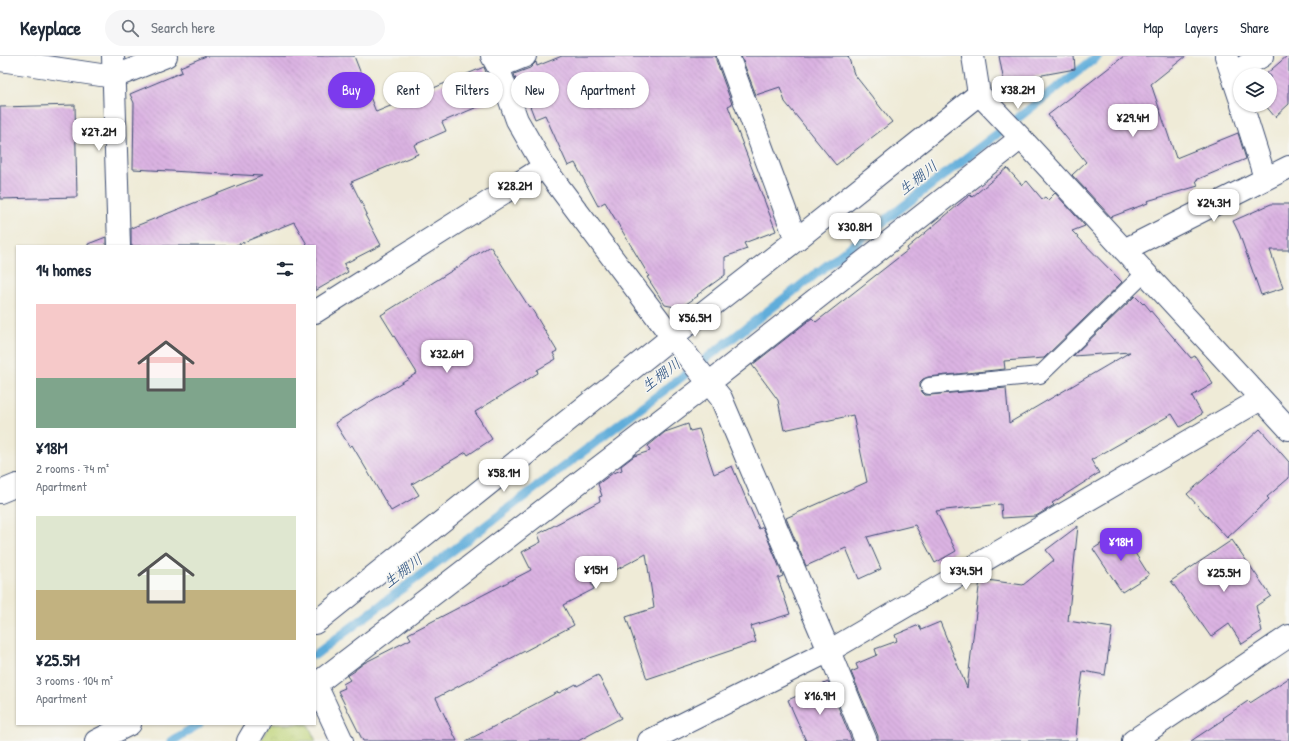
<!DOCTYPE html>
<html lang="en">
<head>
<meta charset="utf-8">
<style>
	body { margin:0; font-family:"Patrick Hand","Klee One",sans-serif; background:#f6f6f7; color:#1f2937; height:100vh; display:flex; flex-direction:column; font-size:15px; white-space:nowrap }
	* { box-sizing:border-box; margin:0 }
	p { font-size:13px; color:#747a83 }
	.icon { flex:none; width:22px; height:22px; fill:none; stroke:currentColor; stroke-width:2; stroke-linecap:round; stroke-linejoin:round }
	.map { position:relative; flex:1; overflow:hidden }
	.details { position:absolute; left:16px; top:189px; width:300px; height:480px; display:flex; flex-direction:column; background:#fff; border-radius:0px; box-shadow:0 1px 3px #0004 }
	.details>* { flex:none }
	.guide { position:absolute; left:328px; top:16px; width:380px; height:36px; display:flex; gap:8px }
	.buttons { position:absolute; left:1233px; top:12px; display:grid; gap:8px }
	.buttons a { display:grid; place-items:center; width:44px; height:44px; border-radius:50%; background:#fff; box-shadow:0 1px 3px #0004; font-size:20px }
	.price { position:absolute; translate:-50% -34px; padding:0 9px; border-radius:8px; background:#fff; color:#222; font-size:13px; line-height:26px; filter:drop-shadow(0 1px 2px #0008) }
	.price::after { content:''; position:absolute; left:50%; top:24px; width:12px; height:9px; margin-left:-6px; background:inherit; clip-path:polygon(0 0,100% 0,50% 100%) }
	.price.on { background:#7c3aed; color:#fff }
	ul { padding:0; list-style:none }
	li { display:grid; align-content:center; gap:8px; height:212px; padding:0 20px }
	li span { display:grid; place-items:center; height:124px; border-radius:0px; color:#555 }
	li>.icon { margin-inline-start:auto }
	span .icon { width:72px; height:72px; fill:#fffc; stroke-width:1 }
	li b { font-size:17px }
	h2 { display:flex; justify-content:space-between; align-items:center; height:48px; padding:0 20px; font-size:17px }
	.pill { padding:0 14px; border-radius:18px; background:#fff; box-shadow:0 1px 3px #0004; font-size:14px; line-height:36px }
	.pill.on { background:#7c3aed; color:#fff }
	header { display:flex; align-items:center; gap:24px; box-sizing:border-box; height:56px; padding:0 20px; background:#fff; border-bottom:1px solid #e0e1e3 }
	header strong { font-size:19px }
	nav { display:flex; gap:22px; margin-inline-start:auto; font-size:14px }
	.search { width:280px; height:36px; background:#f6f6f7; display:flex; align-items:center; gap:10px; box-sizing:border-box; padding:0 14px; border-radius:22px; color:#747a83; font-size:15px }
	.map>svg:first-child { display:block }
	.park { fill:url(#park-crowns); stroke:#6c816a }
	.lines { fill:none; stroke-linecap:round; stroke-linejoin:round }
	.stream { stroke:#61adda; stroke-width:9 }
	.building { fill:url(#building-back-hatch) }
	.lane-casing { stroke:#3b4b70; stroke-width:18 }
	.street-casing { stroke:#3b4b70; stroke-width:24 }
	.secondary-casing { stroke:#3b4b70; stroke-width:24 }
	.lane { stroke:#fff; stroke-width:16 }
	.street { stroke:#fff; stroke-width:22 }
	.secondary { stroke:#fff; stroke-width:22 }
	.labels { text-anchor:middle; stroke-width:3; stroke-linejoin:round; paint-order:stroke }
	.water-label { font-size:15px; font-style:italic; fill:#305583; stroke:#f6f6f2 }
</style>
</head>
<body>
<header>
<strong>Keyplace</strong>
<div class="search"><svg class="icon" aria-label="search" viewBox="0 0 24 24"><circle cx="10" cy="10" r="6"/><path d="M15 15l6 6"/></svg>Search here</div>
<nav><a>Map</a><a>Layers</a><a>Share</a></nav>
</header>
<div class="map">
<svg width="1289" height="685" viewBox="0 0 1289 685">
	<defs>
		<pattern id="park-crowns" width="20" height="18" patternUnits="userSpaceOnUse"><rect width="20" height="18" fill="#bed376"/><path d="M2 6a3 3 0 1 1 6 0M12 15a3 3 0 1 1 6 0" fill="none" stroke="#a3b568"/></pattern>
		<pattern id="building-back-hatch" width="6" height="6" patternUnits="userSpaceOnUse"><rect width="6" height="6" fill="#dbb3e2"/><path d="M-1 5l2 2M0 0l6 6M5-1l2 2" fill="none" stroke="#bb9ac4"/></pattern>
	</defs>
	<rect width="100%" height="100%" fill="#f6f6f2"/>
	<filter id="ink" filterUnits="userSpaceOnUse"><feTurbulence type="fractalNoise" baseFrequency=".025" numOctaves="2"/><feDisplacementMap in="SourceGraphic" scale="8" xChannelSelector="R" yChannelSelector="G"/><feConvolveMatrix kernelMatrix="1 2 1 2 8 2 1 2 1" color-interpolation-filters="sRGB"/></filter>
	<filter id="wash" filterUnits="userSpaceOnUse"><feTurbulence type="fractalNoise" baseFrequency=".012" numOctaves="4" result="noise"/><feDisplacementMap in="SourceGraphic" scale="16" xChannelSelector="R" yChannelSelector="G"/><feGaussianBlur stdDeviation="0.9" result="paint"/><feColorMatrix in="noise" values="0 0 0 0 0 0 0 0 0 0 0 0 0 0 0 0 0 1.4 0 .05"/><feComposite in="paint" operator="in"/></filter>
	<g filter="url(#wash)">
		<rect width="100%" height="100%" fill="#efebd7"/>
		<path class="park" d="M269 668H308L316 685H261Z"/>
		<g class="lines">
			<path class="stream" d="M315 599 716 295 1098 0
				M172 685 199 668"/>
		</g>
		<g id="blocks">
			<path class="building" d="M206 0H354L376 56 484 11 496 43 442 66 446 75 414 89 418 98 351 126 367 158 365 159 381 189 344 208 348 216 315 235V190H308L294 166 234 190H131V172L262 120 133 113 134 47 130 38 182 16 180 11Z
				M562 0H716V4L732 48 728 50 776 175 744 187 747 193 725 201V219L697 239 698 240 680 252 665 249 647 221 649 220 605 146 598 150 575 107 568 110 545 59 535 63 523 32 519 33 514 18 530 12 536 6 537 10Z
				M741 0H848L854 18 892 66 836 109 785 46 780 31 756 39Z
				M999 0H1074L1075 13 1004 26Z
				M1124 0H1186L1151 28 1176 102 1238 77 1246 103 1196 124 1198 130 1147 145 1148 147 1111 161 1072 119 1086 106 1048 59Z
				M1287 0H1289V48L1275 61 1265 49H1270V19H1265Z
				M75 49 77 141 0 143V51Z
				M1007 112 1022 129 1027 125 1042 143 1045 141 1048 144 1055 137 1085 170 1072 175 1122 226 1044 302 1004 305 1005 313 928 321 923 323 920 326V331L922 336 925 339H930L1006 332 1009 367 1130 296 1073 300 1135 240 1143 248 1144 247 1191 302 1195 300 1213 328 1192 340 1202 358 1180 371 1172 358 1091 404 1099 417 1052 447 1054 449 1036 460 1002 462 1001 448 936 455 956 495 935 507 915 469 867 481 881 513 859 523 846 492 806 510 786 462 867 426 853 359 784 374 778 344 752 309 812 262 816 266 908 194 907 192 970 139 972 141Z
				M1271 148H1289V194H1270L1283 232 1261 239 1239 177 1233 165Z
				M106 181V190H88V188Z
				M490 190 529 251 530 250 557 295 553 297 556 303 537 314 538 317 475 356 492 383 468 399 466 396 412 428 419 439 391 455 352 389 350 391 335 367 417 317 381 259 469 204V203Z
				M688 368 690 375 699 373 714 418 732 410 759 473 763 471 783 520 778 522 790 558 751 570 756 586 647 623 626 561 654 552 646 498 591 527 594 533 563 549 574 569 436 642 457 685H363L338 635 345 632 343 628 350 624 347 620 355 615V614L364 607 411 583 408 578 531 514 522 496 541 486 538 478 600 445 599 441 602 440 598 428 613 417 622 414 621 410 634 400 650 395 648 390 665 376Z
				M1260 373 1289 406V422L1267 441 1269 443 1227 482 1187 438 1236 395Z
				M1078 470 1068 565 1112 572 1105 619 1083 615 1079 643 1076 685H878V680L851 616 858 613 856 608 877 599 875 593 897 585 895 579 919 569 921 574 940 566 967 632 980 523 1023 529 1054 504 1046 494Z
				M1121 475 1149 519 1122 536 1093 493Z
				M1232 484 1271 540 1256 550 1262 575 1242 588 1229 568 1211 581 1171 525Z
				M598 619 621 662 578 685H466L520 657V656L558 636 559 637 576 628 577 630Z
				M1289 622V685H1191L1224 663 1223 662 1248 645 1250 647Z
				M828 626 852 685H806L788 644Z"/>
		</g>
	</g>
	<g filter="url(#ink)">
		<use href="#blocks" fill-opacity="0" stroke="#3b4b70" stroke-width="1"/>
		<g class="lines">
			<defs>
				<path id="lane" d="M929 330 1040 319 1145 217"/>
				<path id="street" d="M113 0 119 190
					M492 0 498 11 517 64 544 111
					M728 0 796 184
					M973 0 979 38 1021 82 1289 373
					M1226 0 1240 42
					M0 4 114 21 166 0
					M498 11 525 0
					M1232 18 1262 0
					M1242 49 1265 122
					M1124 194 1289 111
					M315 256 544 111 672 281 721 342 829 595 866 685
					M0 436 17 429
					M315 627 342 685
					M315 629 709 327 1021 82
					M248 685 258 668
					M649 685 829 595 1261 343
					M1133 685 1289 580"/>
				<path id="secondary" d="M315 567 672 281 796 184 979 38
					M96 685 130 668"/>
			</defs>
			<use href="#lane" class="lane-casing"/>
			<use href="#street" class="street-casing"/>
			<use href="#secondary" class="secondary-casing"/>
			<use href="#lane" class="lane"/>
			<use href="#street" class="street"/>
			<use href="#secondary" class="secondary"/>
		</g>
	</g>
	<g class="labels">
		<g class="water-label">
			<text transform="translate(918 122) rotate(-38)" y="5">生棚川</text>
			<text transform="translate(661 319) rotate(-37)" y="5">生棚川</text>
			<text transform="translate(403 515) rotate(-37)" y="5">生棚川</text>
		</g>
	</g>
</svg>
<div class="buttons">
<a><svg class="icon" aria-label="layers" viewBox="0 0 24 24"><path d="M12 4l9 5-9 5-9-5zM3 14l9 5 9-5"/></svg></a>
</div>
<b class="price" style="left:1018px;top:54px">¥38.2M</b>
<b class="price" style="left:1133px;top:82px">¥29.4M</b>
<b class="price" style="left:99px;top:96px">¥27.2M</b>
<b class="price" style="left:515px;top:150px">¥28.2M</b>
<b class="price" style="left:1214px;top:167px">¥24.3M</b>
<b class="price" style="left:855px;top:191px">¥30.8M</b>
<b class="price" style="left:695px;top:282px">¥56.5M</b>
<b class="price" style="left:447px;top:318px">¥32.6M</b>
<b class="price" style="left:504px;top:437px">¥58.1M</b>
<b class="price on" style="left:1121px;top:506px">¥18M</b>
<b class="price" style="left:596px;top:534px">¥15M</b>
<b class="price" style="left:966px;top:535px">¥34.5M</b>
<b class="price" style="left:1224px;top:537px">¥25.5M</b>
<b class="price" style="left:820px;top:660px">¥16.9M</b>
<div class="guide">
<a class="pill on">Buy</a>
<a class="pill">Rent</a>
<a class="pill">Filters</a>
<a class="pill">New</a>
<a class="pill">Apartment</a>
</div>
<section class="details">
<h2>14 homes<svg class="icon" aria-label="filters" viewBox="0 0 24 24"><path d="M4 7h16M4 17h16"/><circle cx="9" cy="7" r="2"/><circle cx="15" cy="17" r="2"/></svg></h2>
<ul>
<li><span style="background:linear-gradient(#f6c9c9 60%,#7fa58c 0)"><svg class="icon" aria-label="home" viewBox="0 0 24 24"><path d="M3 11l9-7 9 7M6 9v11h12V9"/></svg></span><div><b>¥18M</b><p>2 rooms · 74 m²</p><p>Apartment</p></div></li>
<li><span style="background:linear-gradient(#dfe7d0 60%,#c2b280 0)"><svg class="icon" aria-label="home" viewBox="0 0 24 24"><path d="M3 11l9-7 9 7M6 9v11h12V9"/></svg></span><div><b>¥25.5M</b><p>3 rooms · 104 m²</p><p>Apartment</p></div></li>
</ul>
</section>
</div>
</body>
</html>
